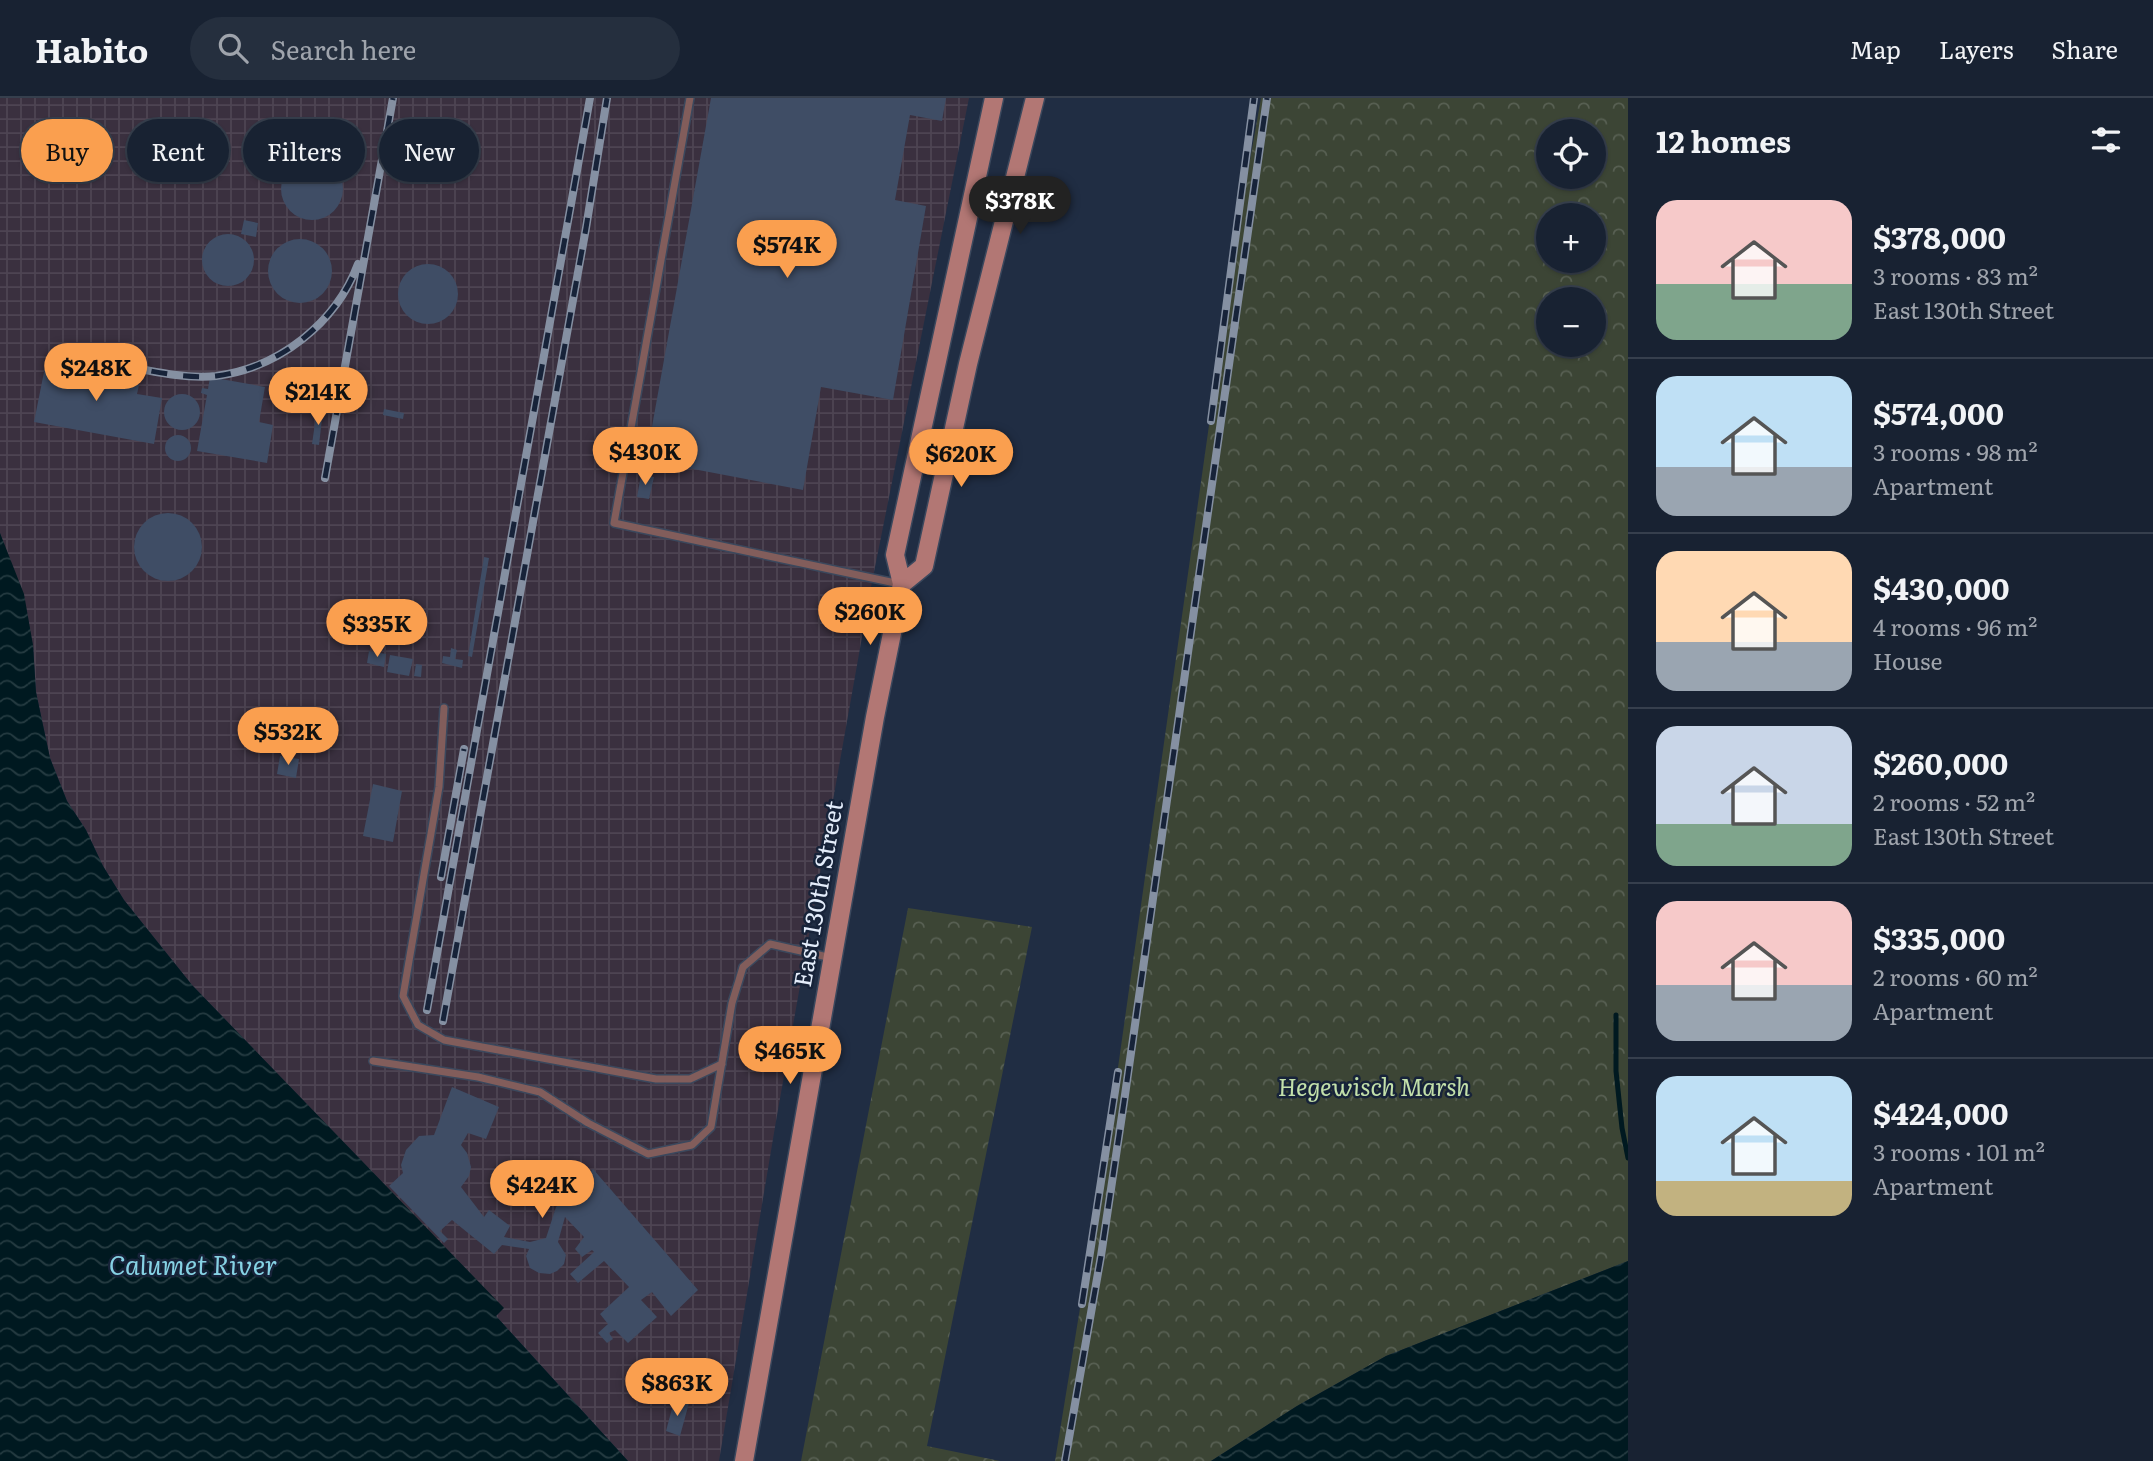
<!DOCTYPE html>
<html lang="en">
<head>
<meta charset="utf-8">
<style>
	body { margin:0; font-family:Literata,serif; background:#252f3e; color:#f1f3f6; height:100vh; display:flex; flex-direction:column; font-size:26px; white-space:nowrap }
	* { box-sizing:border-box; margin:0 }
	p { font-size:23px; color:#9fa4ac }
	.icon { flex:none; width:38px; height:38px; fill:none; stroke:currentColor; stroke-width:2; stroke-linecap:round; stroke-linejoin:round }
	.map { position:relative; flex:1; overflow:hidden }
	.side { display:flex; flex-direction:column; background:#182232; width:525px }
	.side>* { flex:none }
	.top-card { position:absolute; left:21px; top:21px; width:665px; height:63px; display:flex; gap:14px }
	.fabs { position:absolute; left:1536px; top:21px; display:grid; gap:14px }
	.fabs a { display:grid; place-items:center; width:70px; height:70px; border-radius:50%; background:#182232; box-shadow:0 2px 5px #0004,0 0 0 2px #363f4d; font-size:35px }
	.price { position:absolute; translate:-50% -60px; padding:0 16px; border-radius:24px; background:#fa9f4f; color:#111; font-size:23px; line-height:46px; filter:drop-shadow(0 2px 4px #0008) }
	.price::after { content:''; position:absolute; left:50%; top:42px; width:21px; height:16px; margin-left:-10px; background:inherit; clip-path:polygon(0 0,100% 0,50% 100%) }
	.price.current { background:#222; color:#fff }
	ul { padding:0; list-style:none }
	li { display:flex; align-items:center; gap:21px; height:175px; padding:0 28px }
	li+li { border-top:2px solid #363f4d }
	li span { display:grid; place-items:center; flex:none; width:196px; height:140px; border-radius:21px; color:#555 }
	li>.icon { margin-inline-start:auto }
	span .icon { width:84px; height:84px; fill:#fffc; stroke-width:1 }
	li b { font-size:30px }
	h2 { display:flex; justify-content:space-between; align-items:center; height:84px; padding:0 28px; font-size:30px }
	.chip { padding:0 24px; border-radius:32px; background:#182232; box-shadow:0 2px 5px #0004,0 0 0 2px #363f4d; font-size:24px; line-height:63px }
	.chip.current { background:#fa9f4f; color:#111 }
	header { display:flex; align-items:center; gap:42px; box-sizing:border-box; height:98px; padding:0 35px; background:#182232; border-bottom:2px solid #363f4d }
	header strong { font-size:33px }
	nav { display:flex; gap:38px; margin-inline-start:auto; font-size:24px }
	.search { width:490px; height:63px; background:#252f3e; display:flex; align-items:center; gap:18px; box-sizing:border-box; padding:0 24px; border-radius:38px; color:#9fa4ac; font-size:26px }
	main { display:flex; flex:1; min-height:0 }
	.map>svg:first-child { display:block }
	.industrial { fill:url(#industrial-grid) }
	.park { fill:url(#park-crowns); fill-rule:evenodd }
	.water { fill:url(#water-waves) }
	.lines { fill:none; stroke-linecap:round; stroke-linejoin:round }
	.stream { stroke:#001920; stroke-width:5 }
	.building { fill:#3f4d65 }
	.lane-casing { stroke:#3b485d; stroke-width:10 }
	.secondary-casing { stroke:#3b485d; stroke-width:21 }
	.lane { stroke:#825d5b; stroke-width:7 }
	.secondary { stroke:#b27774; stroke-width:18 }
	.rail-casing { stroke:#8590a2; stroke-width:8 }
	.rail { stroke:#172339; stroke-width:5; stroke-dasharray:16; stroke-linecap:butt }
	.labels { text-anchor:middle; stroke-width:5; stroke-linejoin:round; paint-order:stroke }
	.street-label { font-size:24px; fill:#e4edfb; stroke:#172339 }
	.park-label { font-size:24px; font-style:italic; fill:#c3e0aa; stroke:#172339 }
	.water-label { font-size:26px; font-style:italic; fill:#86d2e4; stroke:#172339 }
</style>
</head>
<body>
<header>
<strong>Habito</strong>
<div class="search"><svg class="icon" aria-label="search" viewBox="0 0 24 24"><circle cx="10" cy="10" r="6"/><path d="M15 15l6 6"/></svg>Search here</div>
<nav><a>Map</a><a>Layers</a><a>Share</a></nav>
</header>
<main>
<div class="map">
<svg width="1628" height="1363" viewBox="0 0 1628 1363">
	<defs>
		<pattern id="industrial-grid" width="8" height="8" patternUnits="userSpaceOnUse" patternTransform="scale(1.75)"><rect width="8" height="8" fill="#3a303f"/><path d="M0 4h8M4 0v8" fill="none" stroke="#4d4452"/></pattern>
		<pattern id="park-crowns" width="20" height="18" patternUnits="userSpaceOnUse" patternTransform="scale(1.75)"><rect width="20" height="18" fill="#3c4535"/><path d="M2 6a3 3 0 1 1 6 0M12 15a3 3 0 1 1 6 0" fill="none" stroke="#586053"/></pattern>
		<pattern id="water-waves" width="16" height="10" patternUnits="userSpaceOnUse" patternTransform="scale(1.75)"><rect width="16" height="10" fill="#001920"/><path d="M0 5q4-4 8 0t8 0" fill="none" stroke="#253b41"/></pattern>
	</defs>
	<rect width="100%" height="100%" fill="#202d43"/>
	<path class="industrial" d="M0 0H969L870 494 776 1023 719 1363H628L496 1218 503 1210 192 887 124 802 103 768 86 732 67 703 50 660 36 594 33 547 0 435Z"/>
	<path class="park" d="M1261 0H1628V1163L1386 1258 1297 1308 1211 1363H1055L1109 1033 1233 158ZM1549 33H1594V79H1549ZM1549 117H1594V163H1549ZM1549 201H1594V247H1549Z
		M908 810 1032 829 927 1348 1000 1363H801Z"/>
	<path class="water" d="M0 435 24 496 33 547 36 594 50 660 67 703 86 732 103 768 124 802 192 887 504 1210 496 1218 628 1363H0Z
		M1628 1163V1363H1211L1297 1308 1386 1258Z"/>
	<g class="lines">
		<path class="stream" d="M1616 917V973L1622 1030 1628 1060"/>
	</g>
	<path class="building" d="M711 0H946L942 23 910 17 895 102 926 108 893 302 821 289 803 392 646 362Z
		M281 91a31 31 0 1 1 62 0a31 31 0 1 1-62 0Z
		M244 122 258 125 256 139 241 136Z
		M202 162a26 26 0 1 1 52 0a26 26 0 1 1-52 0Z
		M268 173a32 32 0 1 1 64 0a32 32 0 1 1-64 0Z
		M398 196a30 30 0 1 1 60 0a30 30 0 1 1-60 0Z
		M65 260 109 268 107 281 139 287 137 296 162 300 154 346 34 324 45 269 63 272Z
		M210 279 265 289 259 324 273 327 267 365 197 353 207 297 201 295 202 290 208 291Z
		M164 314a18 18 0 1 1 36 0a18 18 0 1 1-36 0Z
		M317 311 323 312 319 347 312 346Z
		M384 311 404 315 403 321 383 317Z
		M165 350a13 13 0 1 1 26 0a13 13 0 1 1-26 0Z
		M641 377 654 379 649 401 637 399Z
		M134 449a34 34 0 1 1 68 0a34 34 0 1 1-68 0Z
		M484 459 489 460 472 559 468 558Z
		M392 509 406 512 403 530 389 527Z
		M451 550 457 552 455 561 463 562 462 570 442 565 443 558 450 559Z
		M369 553 386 556 384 569 367 565Z
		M390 557 413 561 409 578 387 574Z
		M416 566 422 567 421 579 414 578Z
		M280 658 299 661 296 680 277 676Z
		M373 686 402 693 393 744 363 738Z
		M452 989 499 1009 486 1041 468 1035 461 1047 467 1055 471 1069 469 1078 461 1089 484 1119 489 1112 510 1128 504 1139 530 1144 546 1140 556 1109 593 1071 698 1192 671 1218 652 1194 641 1202 657 1219 628 1245 615 1232 609 1235 613 1241 607 1245 598 1235 608 1226 600 1216 629 1189 604 1163 578 1185 570 1176 594 1154 592 1152 582 1159 575 1151 584 1139 565 1119 558 1144 566 1157 564 1166 557 1173 550 1176 539 1175 530 1170 526 1158 529 1151 502 1147 494 1156 452 1122 440 1133 448 1141 444 1145 389 1088 403 1075 401 1067 406 1052 419 1038 434 1037Z
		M674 1303 689 1305 680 1338 666 1333Z"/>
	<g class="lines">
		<defs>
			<path id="lane" d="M690 0 614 425 900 486
				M444 610 439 689 403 898 418 927 444 942 656 981H690L722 966
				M373 963 478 979 540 994 588 1025 648 1056 692 1047 711 1029 732 905 743 869 770 846 832 860"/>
			<path id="secondary" d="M902 486 924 468 968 266 1035 0
				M744 1363 875 619 902 486 895 457 994 0"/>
		</defs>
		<use href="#lane" class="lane-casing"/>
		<use href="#secondary" class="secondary-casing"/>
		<use href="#lane" class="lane"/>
		<use href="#secondary" class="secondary"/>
		<defs>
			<path id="rail" d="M120 267C151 273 185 281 216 278 279 270 336 225 358 166
				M1211 323 1254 0
				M325 380 393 0
				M441 779 464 651
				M427 912 590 0
				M443 923 586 130 607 0
				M1082 1206 1118 974
				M1065 1363 1101 1158 1124 1004 1267 0"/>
		</defs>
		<use href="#rail" class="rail-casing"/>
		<use href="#rail" class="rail"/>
	</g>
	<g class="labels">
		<g class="street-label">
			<text transform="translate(819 796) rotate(-80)" y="8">East 130th Street</text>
		</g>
		<g class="park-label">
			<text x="1374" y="998">Hegewisch Marsh</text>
		</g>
		<g class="water-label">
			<text x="193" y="1177">Calumet River</text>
		</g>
	</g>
</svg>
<div class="fabs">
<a><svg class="icon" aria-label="locate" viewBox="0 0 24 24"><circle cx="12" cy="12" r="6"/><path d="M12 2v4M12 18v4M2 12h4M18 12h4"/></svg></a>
<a>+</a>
<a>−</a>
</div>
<b class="price current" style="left:1020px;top:138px">$378K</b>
<b class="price" style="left:787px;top:182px">$574K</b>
<b class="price" style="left:96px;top:305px">$248K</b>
<b class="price" style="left:318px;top:329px">$214K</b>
<b class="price" style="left:645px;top:389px">$430K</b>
<b class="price" style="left:961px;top:391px">$620K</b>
<b class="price" style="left:870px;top:549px">$260K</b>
<b class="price" style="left:377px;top:561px">$335K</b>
<b class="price" style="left:288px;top:669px">$532K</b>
<b class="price" style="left:790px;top:988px">$465K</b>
<b class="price" style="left:542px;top:1122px">$424K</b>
<b class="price" style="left:677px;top:1320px">$863K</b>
<div class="top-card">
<a class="chip current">Buy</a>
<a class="chip">Rent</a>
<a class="chip">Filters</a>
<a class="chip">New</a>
</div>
</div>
<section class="side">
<h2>12 homes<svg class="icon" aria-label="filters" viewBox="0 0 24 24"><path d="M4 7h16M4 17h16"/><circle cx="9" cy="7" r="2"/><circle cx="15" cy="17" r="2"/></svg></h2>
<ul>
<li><span style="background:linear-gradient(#f6c9c9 60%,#7fa58c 0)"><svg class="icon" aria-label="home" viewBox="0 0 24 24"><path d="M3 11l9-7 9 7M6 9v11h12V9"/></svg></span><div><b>$378,000</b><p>3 rooms · 83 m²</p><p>East 130th Street</p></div></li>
<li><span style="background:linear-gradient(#bfe0f5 65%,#9aa5b1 0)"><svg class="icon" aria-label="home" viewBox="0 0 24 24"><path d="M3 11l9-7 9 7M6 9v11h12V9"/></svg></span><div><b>$574,000</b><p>3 rooms · 98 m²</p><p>Apartment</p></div></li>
<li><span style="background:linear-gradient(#ffd9b3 65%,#9aa5b1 0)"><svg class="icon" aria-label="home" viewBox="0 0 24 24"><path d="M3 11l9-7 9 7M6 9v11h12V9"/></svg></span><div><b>$430,000</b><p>4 rooms · 96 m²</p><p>House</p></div></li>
<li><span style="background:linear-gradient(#c9d6e8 70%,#7fa58c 0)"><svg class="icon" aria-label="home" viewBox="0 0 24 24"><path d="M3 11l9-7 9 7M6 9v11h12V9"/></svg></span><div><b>$260,000</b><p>2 rooms · 52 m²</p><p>East 130th Street</p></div></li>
<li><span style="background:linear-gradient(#f6c9c9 60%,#9aa5b1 0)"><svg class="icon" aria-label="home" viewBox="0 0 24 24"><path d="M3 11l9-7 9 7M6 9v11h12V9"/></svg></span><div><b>$335,000</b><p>2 rooms · 60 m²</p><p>Apartment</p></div></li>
<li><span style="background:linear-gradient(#bfe0f5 75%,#c2b280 0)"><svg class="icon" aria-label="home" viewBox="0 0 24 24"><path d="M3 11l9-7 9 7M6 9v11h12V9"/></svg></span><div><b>$424,000</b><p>3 rooms · 101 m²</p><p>Apartment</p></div></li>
</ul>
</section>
</main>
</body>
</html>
